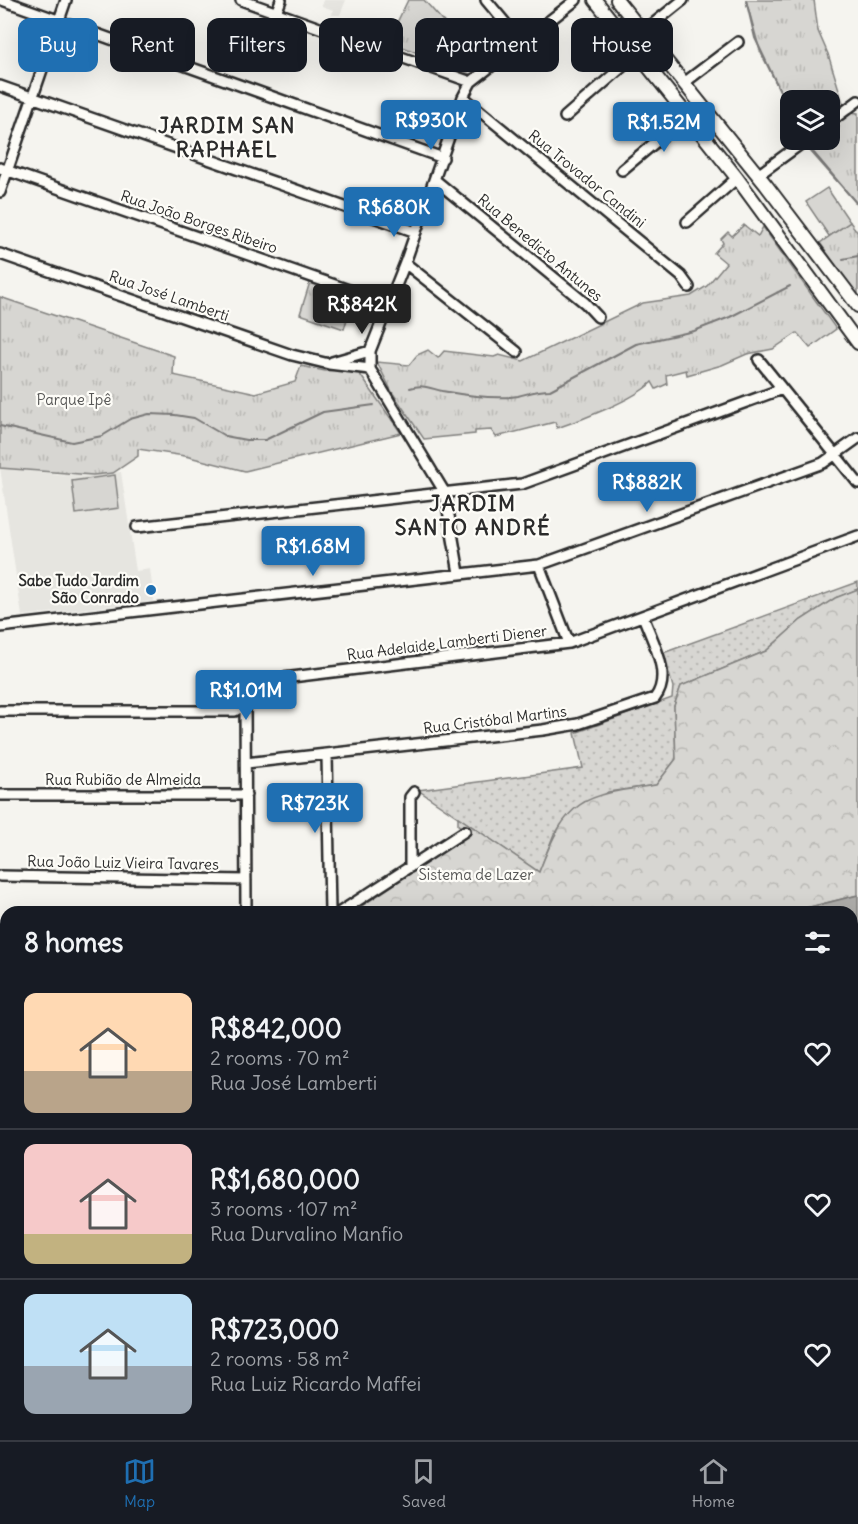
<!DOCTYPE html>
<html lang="en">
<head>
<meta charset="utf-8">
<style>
	body { margin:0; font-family:Delius,sans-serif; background:#242831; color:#f1f3f6; height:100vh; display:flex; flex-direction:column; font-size:22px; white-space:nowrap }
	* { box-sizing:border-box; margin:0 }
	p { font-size:20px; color:#9ea1a6 }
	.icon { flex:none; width:33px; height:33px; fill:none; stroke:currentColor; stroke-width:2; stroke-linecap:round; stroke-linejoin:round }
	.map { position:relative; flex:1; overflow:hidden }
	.side { position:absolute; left:0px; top:906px; width:858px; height:534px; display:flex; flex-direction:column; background:#171b24; border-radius:18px 18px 0 0; box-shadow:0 6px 24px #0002 }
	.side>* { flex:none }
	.hud { position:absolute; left:18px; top:18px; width:822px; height:54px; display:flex; gap:12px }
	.buttons { position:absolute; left:780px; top:90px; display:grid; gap:12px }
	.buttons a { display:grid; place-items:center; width:60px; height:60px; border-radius:12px; background:#171b24; box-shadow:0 6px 24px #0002; font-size:30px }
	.price { position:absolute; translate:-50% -51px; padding:0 14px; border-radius:6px; background:#1f6fb2; color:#fff; font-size:20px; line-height:39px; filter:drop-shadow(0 2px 3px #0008) }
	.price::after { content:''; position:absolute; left:50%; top:36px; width:18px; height:14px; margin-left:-9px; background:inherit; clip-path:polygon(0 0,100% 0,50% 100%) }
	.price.current { background:#222; color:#fff }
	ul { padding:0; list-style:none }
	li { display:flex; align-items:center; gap:18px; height:150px; padding:0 24px }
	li+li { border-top:2px solid #363941 }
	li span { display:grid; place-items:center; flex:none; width:168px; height:120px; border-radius:12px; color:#555 }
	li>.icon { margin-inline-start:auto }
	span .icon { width:72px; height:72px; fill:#fffc; stroke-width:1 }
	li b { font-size:26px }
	h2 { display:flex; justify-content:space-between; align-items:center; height:72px; padding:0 24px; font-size:26px }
	.pill { padding:0 21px; border-radius:12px; background:#171b24; box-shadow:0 6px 24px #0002; font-size:21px; line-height:54px }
	.pill.current { background:#1f6fb2; color:#fff }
	.dock { display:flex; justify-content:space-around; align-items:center; height:84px; border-top:2px solid #363941; background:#171b24; font-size:16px; color:#9ea1a6 }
	.dock a { display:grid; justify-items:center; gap:3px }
	.dock .current { color:#1f6fb2 }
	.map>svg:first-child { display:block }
	.built { fill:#e6e5e0 }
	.grass { fill:url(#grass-dots); stroke:#81807e; stroke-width:1.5 }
	.forest { fill:url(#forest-crowns); stroke:#81807e; stroke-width:1.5 }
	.park { fill:url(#park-tufts); stroke:#81807e; stroke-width:1.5 }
	.pitch { fill:#d7d6d2; stroke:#81807e; stroke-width:1.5 }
	.water { fill:#adaca9; stroke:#797877; stroke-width:1.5 }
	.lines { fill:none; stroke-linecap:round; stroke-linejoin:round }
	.stream { stroke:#797877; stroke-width:2 }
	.minor-casing { stroke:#2b2b2b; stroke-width:14 }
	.major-casing { stroke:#2b2b2b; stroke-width:16 }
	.minor { stroke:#fdfcf7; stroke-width:9 }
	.major { stroke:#fdfcf7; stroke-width:12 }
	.poi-dot { fill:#1f6fb2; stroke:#fdfcf7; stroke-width:2 }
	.labels { text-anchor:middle; stroke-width:4.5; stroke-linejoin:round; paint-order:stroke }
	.street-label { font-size:15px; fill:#2b2b2b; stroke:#fdfcf7 }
	.park-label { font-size:15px; fill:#565655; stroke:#fdfcf7 }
	.poi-label { font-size:15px; font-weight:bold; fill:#2b2b2b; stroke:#fdfcf7; text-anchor:end }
	.district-label { font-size:21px; font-weight:bold; letter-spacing:1.5px; fill:#2b2b2b; stroke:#fdfcf7 }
</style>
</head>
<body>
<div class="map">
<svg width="858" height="1440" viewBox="0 0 858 1440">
	<defs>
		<pattern id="grass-dots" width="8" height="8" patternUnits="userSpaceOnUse" patternTransform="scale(1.5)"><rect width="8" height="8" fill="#d7d6d2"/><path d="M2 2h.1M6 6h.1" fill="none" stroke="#b9b8b4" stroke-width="1.8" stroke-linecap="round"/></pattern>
		<pattern id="forest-crowns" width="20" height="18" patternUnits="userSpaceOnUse" patternTransform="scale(1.5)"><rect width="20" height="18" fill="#d7d6d2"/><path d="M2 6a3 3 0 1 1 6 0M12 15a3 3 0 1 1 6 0" fill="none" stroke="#b9b8b4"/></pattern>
		<pattern id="park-tufts" width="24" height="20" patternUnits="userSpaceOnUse" patternTransform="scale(1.5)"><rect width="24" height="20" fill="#d7d6d2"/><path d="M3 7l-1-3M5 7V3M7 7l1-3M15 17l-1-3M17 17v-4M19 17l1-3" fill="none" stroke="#b9b8b4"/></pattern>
	</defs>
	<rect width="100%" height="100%" fill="#f5f4ef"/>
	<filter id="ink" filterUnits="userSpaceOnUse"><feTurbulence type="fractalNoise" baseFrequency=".0167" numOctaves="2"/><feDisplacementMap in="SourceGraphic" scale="12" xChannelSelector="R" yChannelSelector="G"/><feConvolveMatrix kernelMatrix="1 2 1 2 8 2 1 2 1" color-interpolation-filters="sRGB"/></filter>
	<g filter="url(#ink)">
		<path class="built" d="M323 0H346L340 15H332L333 10 322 6Z
			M0 468 67 475 121 472 136 571 150 569 154 601 22 616Z"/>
		<path class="grass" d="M858 582V589L836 598 801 620 766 651 681 686 674 706 676 759 656 785 608 792 554 834 539 872 418 790 583 768 575 733 672 698 673 687 663 653Z
			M858 1040V1103L852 1107V1044Z
			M6 1146V1203L0 1210V1152Z
			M858 1324V1386L852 1392V1326Z
			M852 1429 858 1430V1440H430L429 1434H852Z
			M100 1434H164L161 1440H102Z
			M303 1434H322L324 1440H293Z"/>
		<path class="forest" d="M858 589V895L790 912H353L471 833 458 825V817L539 872C567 798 581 796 656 785L676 759 674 706 681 686 766 651 801 620 835 598Z
			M858 923V1016L852 1020V925Z
			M0 1122H6V1146L0 1152Z
			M6 1203V1330L0 1350V1210Z
			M0 1403 6 1411V1434H94L95 1440H0Z
			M164 1434H303L293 1440H161Z
			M348 1434H429L430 1440H349Z"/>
		<path class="park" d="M408 0H424L484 67 470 74 388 41Z
			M746 0H814L818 31 828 54 844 106 849 112 858 113V205L811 152 804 140H830V100H790V111L760 51Z
			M850 222 858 233V296L820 243Z
			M744 225 758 236 763 227 836 329 810 348 797 333 773 349 747 354 722 365 687 375 686 370 666 375 667 384 656 389 652 382C634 400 581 420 557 428L555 422 496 437 491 430 475 431V434L424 439 392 392 377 362 409 365 417 355 428 350 438 358 444 351 494 357 499 355 523 361 643 303 691 296 707 286 726 263 714 253 723 243 721 239 728 232 732 236Z
			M310 282 354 297 344 329 300 314Z
			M0 297 174 356 173 375 256 393 295 382 301 366 325 371 347 369 359 373 401 433 245 471 185 456 138 449V456L113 473 93 475 0 468Z
			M0 1048H6V1122H0Z"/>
		<path class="pitch" d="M827 188 850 222 829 236 806 202Z
			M115 475 119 508 76 514 72 481Z
			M852 1110 858 1119V1166L852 1158Z"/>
		<path class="water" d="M858 895V923L852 925V912H790Z
			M322 1434H348L349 1440H324Z"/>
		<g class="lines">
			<path class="stream" d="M746 0 755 38 790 112
				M807 145 858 205
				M843 259 858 256
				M410 388C423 384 429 388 442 391 464 395 495 400 518 396 530 393 538 390 550 390L636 344 694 331 730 317 790 286
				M0 426 72 442 102 436 130 419 149 414 175 415 194 418 225 436 246 440H265L323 412 374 405
				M0 1430 6 1426"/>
			<defs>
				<path id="minor" d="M2 0 443 158
					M241 0 471 82
					M486 0 522 43
					M276 13 281 0
					M643 32 683 0
					M684 83 738 42
					M0 86 416 232
					M463 97 681 276 689 287
					M565 117 638 53
					M830 122 858 101
					M0 168 389 304
					M622 170 687 116
					M758 175 806 140
					M435 180 585 303 598 317
					M0 192 66 0
					M687 222 737 178
					M0 254 292 355 329 364 370 369
					M405 263 517 352
					M759 360 858 483
					M332 362 370 351
					M137 527 522 484 782 389
					M539 565 569 643
					M459 573 445 493 370 369V351L405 263 463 97 471 82 576 0
					M0 627 539 565 823 463 858 438
					M0 711H235L240 708 243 700
					M327 755 330 912
					M246 763 543 730 578 724 655 698C673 675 652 641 643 616
					M0 795H246
					M410 867V797L414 792
					M0 876 246 880
					M246 912 245 694 259 681 569 643 858 536
					M340 912 465 831
					M0 959H6
					M852 1029 858 1025
					M0 1042H6
					M852 1187 858 1183
					M852 1236 858 1251
					M0 1398 6 1401
					M852 1412 858 1405
					M97 1434 98 1440"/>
				<path id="major" d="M595 0 737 178 858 343
					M617 0 766 185 858 306"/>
			</defs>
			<use href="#minor" class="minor-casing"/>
			<use href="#major" class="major-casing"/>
			<use href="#minor" class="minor"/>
			<use href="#major" class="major"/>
		</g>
	</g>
	<circle class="poi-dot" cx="151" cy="590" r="6"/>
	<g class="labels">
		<g class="street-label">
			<text transform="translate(587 179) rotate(39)" y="5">Rua Trovador Candini</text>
			<text transform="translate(199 222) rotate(19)" y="5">Rua João Borges Ribeiro</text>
			<text transform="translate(540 248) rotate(40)" y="5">Rua Benedicto Antunes</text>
			<text transform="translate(169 296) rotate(19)" y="5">Rua José Lamberti</text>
			<text transform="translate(447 643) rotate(-7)" y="5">Rua Adelaide Lamberti Diener</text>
			<text transform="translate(495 720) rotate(-7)" y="5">Rua Cristóbal Martins</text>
			<text x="123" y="785">Rua Rubião de Almeida</text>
			<text transform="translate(123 863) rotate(1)" y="5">Rua João Luiz Vieira Tavares</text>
		</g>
		<g class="park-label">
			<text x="74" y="405">Parque Ipê</text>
			<text x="476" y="880">Sistema de Lazer</text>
		</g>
		<g class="poi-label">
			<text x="139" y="586">Sabe Tudo Jardim<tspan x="139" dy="17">São Conrado</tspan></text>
		</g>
		<g class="district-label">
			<text x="227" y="133">JARDIM SAN<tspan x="227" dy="24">RAPHAEL</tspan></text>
			<text x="473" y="511">JARDIM<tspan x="473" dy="24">SANTO ANDRÉ</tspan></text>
		</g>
	</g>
</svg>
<div class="buttons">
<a><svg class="icon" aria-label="layers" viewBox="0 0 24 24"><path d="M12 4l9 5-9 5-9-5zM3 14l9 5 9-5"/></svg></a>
</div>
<b class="price" style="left:431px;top:151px">R$930K</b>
<b class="price" style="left:664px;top:153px">R$1.52M</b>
<b class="price" style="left:394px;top:238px">R$680K</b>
<b class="price current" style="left:362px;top:335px">R$842K</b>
<b class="price" style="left:647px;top:513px">R$882K</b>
<b class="price" style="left:313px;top:577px">R$1.68M</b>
<b class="price" style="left:246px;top:721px">R$1.01M</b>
<b class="price" style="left:315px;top:834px">R$723K</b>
<div class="hud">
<a class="pill current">Buy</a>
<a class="pill">Rent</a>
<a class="pill">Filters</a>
<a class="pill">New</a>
<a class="pill">Apartment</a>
<a class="pill">House</a>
</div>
<section class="side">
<h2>8 homes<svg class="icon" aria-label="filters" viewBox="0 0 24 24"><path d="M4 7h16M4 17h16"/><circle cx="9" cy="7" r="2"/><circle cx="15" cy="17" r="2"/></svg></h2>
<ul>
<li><span style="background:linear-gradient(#ffd9b3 65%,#b9a48a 0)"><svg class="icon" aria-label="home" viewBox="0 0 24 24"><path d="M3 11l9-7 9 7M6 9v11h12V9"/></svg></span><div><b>R$842,000</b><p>2 rooms · 70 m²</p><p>Rua José Lamberti</p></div><svg class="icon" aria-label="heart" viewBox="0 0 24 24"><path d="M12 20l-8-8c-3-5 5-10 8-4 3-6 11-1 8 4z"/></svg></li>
<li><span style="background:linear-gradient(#f6c9c9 75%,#c2b280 0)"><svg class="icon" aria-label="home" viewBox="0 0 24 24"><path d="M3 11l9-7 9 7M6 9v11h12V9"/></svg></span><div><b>R$1,680,000</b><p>3 rooms · 107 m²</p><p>Rua Durvalino Manfio</p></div><svg class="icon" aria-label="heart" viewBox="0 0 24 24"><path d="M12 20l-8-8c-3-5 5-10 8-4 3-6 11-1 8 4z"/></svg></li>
<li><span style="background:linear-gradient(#bfe0f5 60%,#9aa5b1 0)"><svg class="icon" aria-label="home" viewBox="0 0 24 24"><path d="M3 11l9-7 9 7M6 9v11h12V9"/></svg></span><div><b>R$723,000</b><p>2 rooms · 58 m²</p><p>Rua Luiz Ricardo Maffei</p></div><svg class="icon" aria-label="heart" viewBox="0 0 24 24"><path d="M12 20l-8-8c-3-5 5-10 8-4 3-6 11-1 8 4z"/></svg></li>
</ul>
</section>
</div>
<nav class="dock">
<a class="current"><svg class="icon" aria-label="map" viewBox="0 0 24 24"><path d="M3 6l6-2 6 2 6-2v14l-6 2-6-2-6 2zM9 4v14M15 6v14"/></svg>Map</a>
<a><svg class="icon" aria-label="saved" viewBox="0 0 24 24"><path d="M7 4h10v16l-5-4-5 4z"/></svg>Saved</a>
<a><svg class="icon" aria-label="home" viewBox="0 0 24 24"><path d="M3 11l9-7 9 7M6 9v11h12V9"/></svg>Home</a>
</nav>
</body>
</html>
